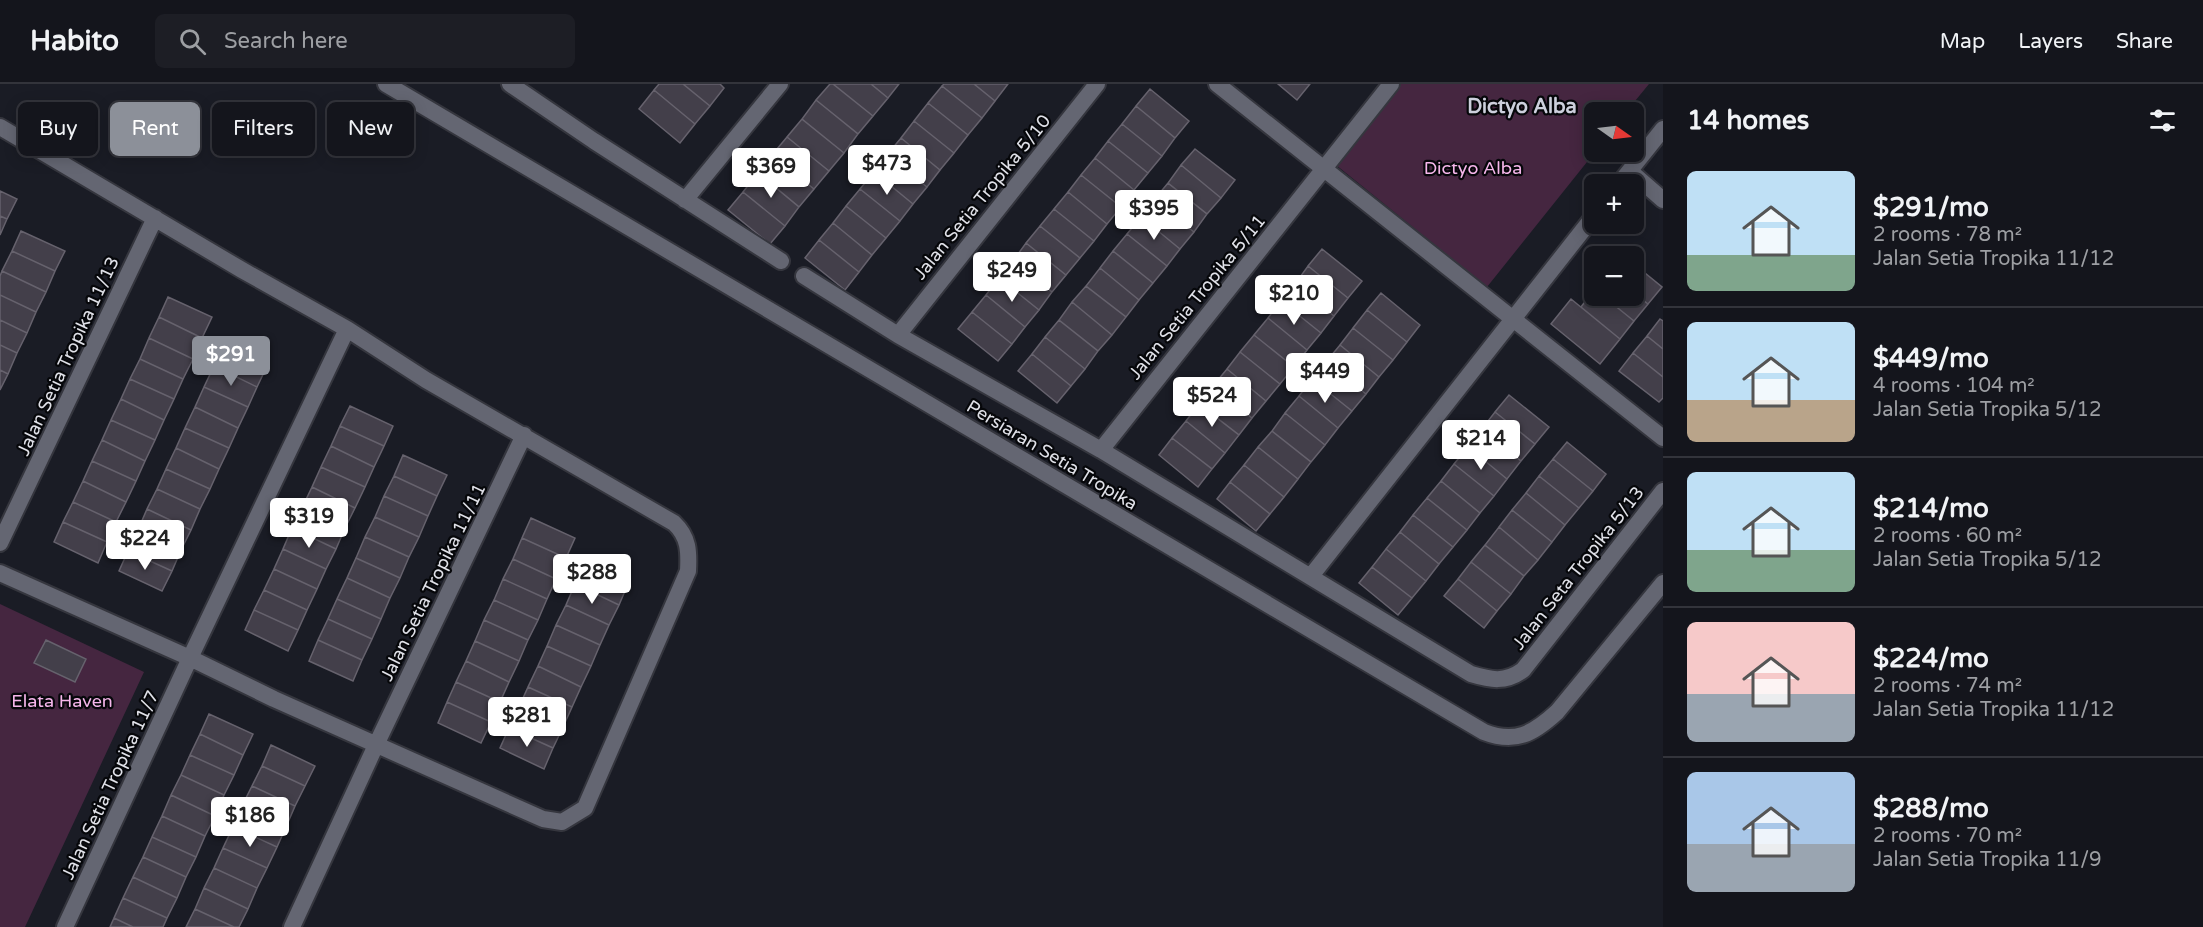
<!DOCTYPE html>
<html lang="en">
<head>
<meta charset="utf-8">
<style>
	body { margin:0; font-family:"Varela Round",sans-serif; background:#1d1e25; color:#f1f3f6; height:100vh; display:flex; flex-direction:column; font-size:22px; white-space:nowrap }
	* { box-sizing:border-box; margin:0 }
	p { font-size:20px; color:#9d9fa3 }
	.icon { flex:none; width:33px; height:33px; fill:none; stroke:currentColor; stroke-width:2; stroke-linecap:round; stroke-linejoin:round }
	.map { position:relative; flex:1; overflow:hidden }
	.details { display:flex; flex-direction:column; background:#14151c; width:540px }
	.details>* { flex:none }
	.top-card { position:absolute; left:18px; top:18px; width:570px; height:54px; display:flex; gap:12px }
	.needle { width:39px; rotate:104deg }
	.tools { position:absolute; left:1584px; top:18px; display:grid; gap:12px }
	.tools a { display:grid; place-items:center; width:60px; height:60px; border-radius:9px; background:#14151c; box-shadow:0 3px 15px #0003,0 0 0 2px #33343b; font-size:30px }
	.price { position:absolute; translate:-50% -51px; padding:0 14px; border-radius:6px; background:#fff; color:#222; font-size:20px; line-height:39px; filter:drop-shadow(0 2px 3px #0008) }
	.price::after { content:''; position:absolute; left:50%; top:36px; width:18px; height:14px; margin-left:-9px; background:inherit; clip-path:polygon(0 0,100% 0,50% 100%) }
	.price.active { background:#8c9099; color:#fff }
	ul { padding:0; list-style:none }
	li { display:flex; align-items:center; gap:18px; height:150px; padding:0 24px }
	li+li { border-top:2px solid #33343b }
	li span { display:grid; place-items:center; flex:none; width:168px; height:120px; border-radius:9px; color:#555 }
	li>.icon { margin-inline-start:auto }
	span .icon { width:72px; height:72px; fill:#fffc; stroke-width:1 }
	li b { font-size:26px }
	h2 { display:flex; justify-content:space-between; align-items:center; height:72px; padding:0 24px; font-size:26px }
	.chip { padding:0 21px; border-radius:9px; background:#14151c; box-shadow:0 3px 15px #0003,0 0 0 2px #33343b; font-size:21px; line-height:54px }
	.chip.active { background:#8c9099; color:#fff }
	header { display:flex; align-items:center; gap:36px; box-sizing:border-box; height:84px; padding:0 30px; background:#14151c; border-bottom:2px solid #33343b }
	header strong { font-size:28px }
	nav { display:flex; gap:33px; margin-inline-start:auto; font-size:21px }
	.search { width:420px; height:54px; background:#1d1e25; display:flex; align-items:center; gap:15px; box-sizing:border-box; padding:0 21px; border-radius:9px; color:#9d9fa3; font-size:22px }
	main { display:flex; flex:1; min-height:0 }
	.map>svg:first-child { display:block }
	.green { fill:#452640 }
	.building { fill:#433f4a; stroke:#66626d; stroke-width:1.5 }
	.lines { fill:none; stroke-linecap:round; stroke-linejoin:round }
	.minor-casing { stroke:#35363e; stroke-width:20 }
	.tertiary-casing { stroke:#35363e; stroke-width:20 }
	.minor { stroke:#646672; stroke-width:16 }
	.tertiary { stroke:#646672; stroke-width:16 }
	.labels { text-anchor:middle; stroke-width:4.5; stroke-linejoin:round; paint-order:stroke }
	.park-label { font-size:18px; fill:#f6b6eb; stroke:#06070a }
	.street-label { font-size:18px; fill:#e0e1e8; stroke:#06070a }
	.neighbourhood-label { font-size:20px; font-weight:bold; fill:#cdd0dd; stroke:#06070a }
</style>
</head>
<body>
<header>
<strong>Habito</strong>
<div class="search"><svg class="icon" aria-label="search" viewBox="0 0 24 24"><circle cx="10" cy="10" r="6"/><path d="M15 15l6 6"/></svg>Search here</div>
<nav><a>Map</a><a>Layers</a><a>Share</a></nav>
</header>
<main>
<div class="map">
<svg width="1663" height="843" viewBox="0 0 1663 843">
	<rect width="100%" height="100%" fill="#1a1c25"/>
	<path class="green" d="M1401 0H1649L1626 28H1594L1595 68 1487 203 1336 81Z
		M0 520 144 588 25 843H0Z"/>
	<path class="building" d="M659 0H683L710 22 695 40 654 6Z
		M683 0H720L724 4 710 22Z
		M830 0H833L873 32 858 50 816 16Z
		M833 0H871L888 14 873 32Z
		M871 0H899L888 14Z
		M944 0H974L995 17 982 34 942 2Z
		M974 0H1008L995 17Z
		M1278 0H1310L1297 16Z
		M942 2 982 34 968 51 928 19Z
		M1150 5 1189 37 1175 54 1136 22Z
		M654 6 695 40 680 59 639 25Z
		M816 16 858 50 844 69 802 35Z
		M928 19 968 51 954 69 914 37Z
		M1136 22 1175 54 1162 72 1122 40Z
		M802 35 844 69 829 87 787 53Z
		M914 37 954 69 940 86 901 54Z
		M1122 40 1162 72 1148 89 1108 57Z
		M787 53 829 87 814 105 772 71Z
		M901 54 940 86 927 103 887 71Z
		M1108 57 1148 89 1134 106 1095 74Z
		M1195 65 1235 96 1221 114 1181 81Z
		M772 71 814 105 799 123 758 89Z
		M887 71 927 103 913 120 874 88Z
		M1095 74 1134 106 1121 123 1081 91Z
		M1181 81 1221 114 1207 130 1168 99Z
		M874 88 913 120 900 137 860 105Z
		M758 89 799 123 785 142 743 108Z
		M1081 91 1121 123 1107 140 1068 108Z
		M1168 99 1207 130 1194 148 1154 116Z
		M860 105 900 137 886 154 846 122Z
		M0 107 17 115 7 135 0 132Z
		M743 108 785 142 770 160 728 126Z
		M1068 108 1107 140 1094 157 1054 125Z
		M1154 116 1194 148 1180 165 1141 133Z
		M846 122 886 154 872 171 833 139Z
		M1054 125 1094 157 1080 174 1040 142Z
		M0 132 7 135 0 151Z
		M1141 133 1180 165 1167 182 1127 150Z
		M833 139 872 171 859 188 819 156Z
		M1040 142 1080 174 1066 191 1026 159Z
		M21 147 65 167 55 187 12 167Z
		M1127 150 1167 182 1153 199 1113 167Z
		M819 156 859 188 845 206 805 174Z
		M1026 159 1066 191 1052 208 1013 177Z
		M1322 165 1362 197 1348 214 1308 182Z
		M12 167 55 187 46 208 2 187Z
		M1113 167 1153 199 1139 216 1100 184Z
		M1013 177 1052 208 1039 226 999 194Z
		M1634 180 1662 203 1648 220 1634 209Z
		M1308 182 1348 214 1334 232 1295 200Z
		M1100 184 1139 216 1126 233 1086 202Z
		M2 187 46 208 36 228 0 211V192Z
		M999 194 1039 226 1025 243 986 211Z
		M1295 200 1334 232 1321 249 1281 217Z
		M1086 202 1126 233 1112 251 1072 218Z
		M1594 206V212H1603L1634 237 1620 255 1581 223Z
		M1381 209 1420 241 1407 258 1367 226Z
		M1634 209 1648 220 1634 237 1603 212H1634Z
		M0 211 36 228 27 249 0 236Z
		M986 211 1025 243 1012 260 972 228Z
		M168 213 212 233 202 254 159 233Z
		M1571 215 1620 255 1600 280 1551 240Z
		M1281 217 1321 249 1307 266 1268 234Z
		M1072 218 1112 251 1098 267 1059 236Z
		M1367 226 1407 258 1393 276 1353 244Z
		M972 228 1012 260 998 277 958 245Z
		M159 233 202 254 193 275 149 254Z
		M1268 234 1307 266 1294 283 1254 251Z
		M1660 235 1663 237V265L1647 252Z
		M0 236 27 249 17 269 0 261Z
		M1059 236 1098 267 1085 285 1045 253Z
		M1353 244 1393 276 1379 293 1340 261Z
		M1254 251 1294 283 1280 300 1240 268Z
		M1647 252 1663 265V293L1633 269Z
		M1045 253 1085 285 1071 302 1032 270Z
		M149 254 193 275 183 295 140 275Z
		M0 261 17 269 8 290 0 286Z
		M1340 261 1379 293 1366 310 1326 278Z
		M223 262 267 282 257 303 214 282Z
		M1240 268 1280 300 1266 317 1227 285Z
		M1633 269 1663 293V314L1659 318 1619 287Z
		M1032 270 1071 302 1057 319 1018 287Z
		M140 275 183 295 174 315 130 295Z
		M1326 278 1366 310 1352 327 1312 295Z
		M214 282 257 303 248 323 204 303Z
		M1227 285 1266 317 1252 334 1213 302Z
		M0 286 8 290 0 306Z
		M130 295 174 315 164 336 121 315Z
		M1312 295 1352 327 1338 344 1299 312Z
		M1213 302 1252 334 1239 351 1199 320Z
		M204 303 248 323 238 344 195 323Z
		M1509 311 1549 343 1535 360 1495 328Z
		M1299 312 1338 344 1325 361 1285 329Z
		M121 315 164 336 155 356 111 336Z
		M1199 320 1239 351 1225 369 1186 337Z
		M350 322 393 342 384 362 340 342Z
		M195 323 238 344 229 364 185 344Z
		M1495 328 1535 360 1521 377 1481 346Z
		M1285 329 1325 361 1311 378 1272 347Z
		M111 336 155 356 145 377 102 356Z
		M1186 337 1225 369 1212 385 1172 354Z
		M340 342 384 362 374 383 331 362Z
		M185 344 229 364 219 385 176 364Z
		M1481 346 1521 377 1507 395 1468 363Z
		M1272 347 1311 378 1298 395 1258 363Z
		M1172 354 1212 385 1198 403 1159 371Z
		M102 356 145 377 136 397 92 377Z
		M1567 358 1606 390 1593 407 1553 375Z
		M331 362 374 383 365 403 321 383Z
		M1258 363 1298 395 1284 413 1244 381Z
		M1468 363 1507 395 1494 412 1454 380Z
		M176 364 219 385 210 405 166 385Z
		M403 371 447 391 437 412 394 392Z
		M1553 375 1593 407 1579 424 1539 392Z
		M92 377 136 397 126 418 83 397Z
		M1454 380 1494 412 1480 429 1441 397Z
		M1244 381 1284 413 1270 430 1230 398Z
		M321 383 365 403 355 424 312 403Z
		M166 385 210 405 200 425 157 405Z
		M394 392 437 412 428 432 384 412Z
		M1539 392 1579 424 1565 441 1526 409Z
		M83 397 126 418 116 438 73 418Z
		M1441 397 1480 429 1467 446 1427 414Z
		M1230 398 1270 430 1256 447 1217 415Z
		M312 403 355 424 345 444 302 424Z
		M157 405 200 425 191 446 147 425Z
		M1526 409 1565 441 1552 458 1512 426Z
		M384 412 428 432 419 453 375 433Z
		M1427 414 1467 446 1453 463 1413 431Z
		M73 418 116 438 107 458 63 438Z
		M302 424 345 444 336 465 292 444Z
		M147 425 191 446 181 466 138 446Z
		M1512 426 1552 458 1538 476 1499 443Z
		M1413 431 1453 463 1439 480 1400 448Z
		M375 433 419 453 409 473 365 453Z
		M531 434 575 454 566 474 522 454Z
		M63 438 107 458 98 479 54 458Z
		M1499 443 1538 476 1524 492 1485 461Z
		M292 444 336 465 326 485 283 465Z
		M138 446 181 466 172 487 128 467Z
		M1400 448 1439 480 1426 497 1386 465Z
		M365 453 409 473 400 494 356 474Z
		M522 454 566 474 556 495 513 475Z
		M1485 461 1524 492 1511 510 1471 478Z
		M283 465 326 485 317 505 274 485Z
		M1386 465 1426 497 1412 514 1372 483Z
		M128 467 172 487 162 507 119 487Z
		M356 474 400 494 390 514 347 494Z
		M513 475 556 495 547 515 503 495Z
		M1471 478 1511 510 1497 527 1458 495Z
		M584 480 628 500 619 521 575 500Z
		M1372 483 1412 514 1398 531 1359 499Z
		M274 485 317 505 307 526 264 506Z
		M347 494 390 514 381 535 337 515Z
		M503 495 547 515 538 536 494 516Z
		M1458 495 1497 527 1484 544 1444 512Z
		M575 500 619 521 609 541 566 521Z
		M264 506 307 526 298 546 254 526Z
		M337 515 381 535 372 555 328 535Z
		M494 516 538 536 528 556 484 536Z
		M566 521 609 541 600 561 556 541Z
		M254 526 298 546 288 567 245 546Z
		M328 535 372 555 362 576 318 556Z
		M484 536 528 556 519 577 475 557Z
		M556 541 600 561 591 582 547 562Z
		M46 556 86 575 75 598 34 579Z
		M318 556 362 576 353 597 309 577Z
		M475 557 519 577 509 598 466 577Z
		M547 562 591 582 581 603 538 582Z
		M466 577 509 598 500 618 456 598Z
		M538 582 581 603 572 623 528 603Z
		M456 598 500 618 491 638 447 618Z
		M528 603 572 623 563 643 519 623Z
		M447 618 491 638 481 659 438 639Z
		M519 623 563 643 553 664 509 644Z
		M209 630 253 650 243 671 200 650Z
		M509 644 553 664 544 685 500 664Z
		M200 650 243 671 234 691 190 671Z
		M271 661 315 682 305 702 262 682Z
		M190 671 234 691 224 711 181 691Z
		M262 682 305 702 295 722 252 702Z
		M181 691 224 711 215 732 171 711Z
		M252 702 295 722 286 743 242 722Z
		M171 711 215 732 205 752 162 732Z
		M242 722 286 743 277 763 233 743Z
		M162 732 205 752 196 773 152 753Z
		M233 743 277 763 267 784 223 764Z
		M152 753 196 773 186 793 143 773Z
		M223 764 267 784 257 804 214 784Z
		M143 773 186 793 177 814 133 793Z
		M214 784 257 804 248 825 204 804Z
		M133 793 177 814 167 834 123 814Z
		M204 804 248 825 239 843H234L195 825Z
		M123 814 167 834 163 843H133L114 834Z
		M195 825 234 843H186Z
		M114 834 133 843H110Z"/>
	<g class="lines">
		<defs>
			<path id="minor" d="M510 0 594 57 781 177
				M1217 0 1663 354
				M0 43 242 186 347 245 426 296 674 439C689 453 689 468 688 487L585 724 562 738 543 735 274 615 190 574 0 489
				M1630 87 1663 116
				M1619 100 1663 45
				M685 116 780 0
				M804 192 898 251 1101 366 1471 590C1491 596 1505 599 1523 586L1663 407
				M898 251 1097 0
				M1101 366 1391 0
				M0 459 155 134
				M1311 492 1594 132
				M65 843 190 574 347 245
				M292 843 376 661 524 351"/>
			<path id="tertiary" d="M386 0 1484 648C1515 660 1533 650 1557 628L1663 499"/>
		</defs>
		<use href="#minor" class="minor-casing"/>
		<use href="#tertiary" class="tertiary-casing"/>
		<use href="#minor" class="minor"/>
		<use href="#tertiary" class="tertiary"/>
	</g>
	<g class="labels">
		<g class="park-label">
			<text x="1473" y="90">Dictyo Alba</text>
			<text x="62" y="623">Elata Haven</text>
		</g>
		<g class="street-label">
			<text transform="translate(982 113) rotate(-51)" y="6">Jalan Setia Tropika 5/10</text>
			<text transform="translate(1197 213) rotate(-51)" y="6">Jalan Setia Tropika 5/11</text>
			<text transform="translate(68 272) rotate(-65)" y="6">Jalan Setia Tropika 11/13</text>
			<text transform="translate(1052 371) rotate(31)" y="6">Persiaran Setia Tropika</text>
			<text transform="translate(1578 484) rotate(-52)" y="6">Jalan Seta Tropika 5/13</text>
			<text transform="translate(433 498) rotate(-64)" y="6">Jalan Setia Tropika 11/11</text>
			<text transform="translate(110 701) rotate(-65)" y="6">Jalan Setia Tropika 11/7</text>
		</g>
		<g class="neighbourhood-label">
			<text x="1522" y="29">Dictyo Alba</text>
		</g>
	</g>
</svg>
<div class="tools">
<a><svg class="needle" viewBox="-14 -14 28 28"><path d="M0-13l5 13h-10z" fill="#e53935"/><path d="M0 13l5-13h-10z" fill="#9d9fa3"/></svg></a>
<a>+</a>
<a>−</a>
</div>
<b class="price" style="left:887px;top:112px">$473</b>
<b class="price" style="left:771px;top:115px">$369</b>
<b class="price" style="left:1154px;top:157px">$395</b>
<b class="price" style="left:1012px;top:219px">$249</b>
<b class="price" style="left:1294px;top:242px">$210</b>
<b class="price active" style="left:231px;top:303px">$291</b>
<b class="price" style="left:1325px;top:320px">$449</b>
<b class="price" style="left:1212px;top:344px">$524</b>
<b class="price" style="left:1481px;top:387px">$214</b>
<b class="price" style="left:309px;top:465px">$319</b>
<b class="price" style="left:145px;top:487px">$224</b>
<b class="price" style="left:592px;top:521px">$288</b>
<b class="price" style="left:527px;top:664px">$281</b>
<b class="price" style="left:250px;top:764px">$186</b>
<div class="top-card">
<a class="chip">Buy</a>
<a class="chip active">Rent</a>
<a class="chip">Filters</a>
<a class="chip">New</a>
</div>
</div>
<section class="details">
<h2>14 homes<svg class="icon" aria-label="filters" viewBox="0 0 24 24"><path d="M4 7h16M4 17h16"/><circle cx="9" cy="7" r="2"/><circle cx="15" cy="17" r="2"/></svg></h2>
<ul>
<li><span style="background:linear-gradient(#bfe0f5 70%,#7fa58c 0)"><svg class="icon" aria-label="home" viewBox="0 0 24 24"><path d="M3 11l9-7 9 7M6 9v11h12V9"/></svg></span><div><b>$291/mo</b><p>2 rooms · 78 m²</p><p>Jalan Setia Tropika 11/12</p></div></li>
<li><span style="background:linear-gradient(#bfe0f5 65%,#b9a48a 0)"><svg class="icon" aria-label="home" viewBox="0 0 24 24"><path d="M3 11l9-7 9 7M6 9v11h12V9"/></svg></span><div><b>$449/mo</b><p>4 rooms · 104 m²</p><p>Jalan Setia Tropika 5/12</p></div></li>
<li><span style="background:linear-gradient(#bfe0f5 65%,#7fa58c 0)"><svg class="icon" aria-label="home" viewBox="0 0 24 24"><path d="M3 11l9-7 9 7M6 9v11h12V9"/></svg></span><div><b>$214/mo</b><p>2 rooms · 60 m²</p><p>Jalan Setia Tropika 5/12</p></div></li>
<li><span style="background:linear-gradient(#f6c9c9 60%,#9aa5b1 0)"><svg class="icon" aria-label="home" viewBox="0 0 24 24"><path d="M3 11l9-7 9 7M6 9v11h12V9"/></svg></span><div><b>$224/mo</b><p>2 rooms · 74 m²</p><p>Jalan Setia Tropika 11/12</p></div></li>
<li><span style="background:linear-gradient(#a9c7e8 60%,#9aa5b1 0)"><svg class="icon" aria-label="home" viewBox="0 0 24 24"><path d="M3 11l9-7 9 7M6 9v11h12V9"/></svg></span><div><b>$288/mo</b><p>2 rooms · 70 m²</p><p>Jalan Setia Tropika 11/9</p></div></li>
</ul>
</section>
</main>
</body>
</html>
